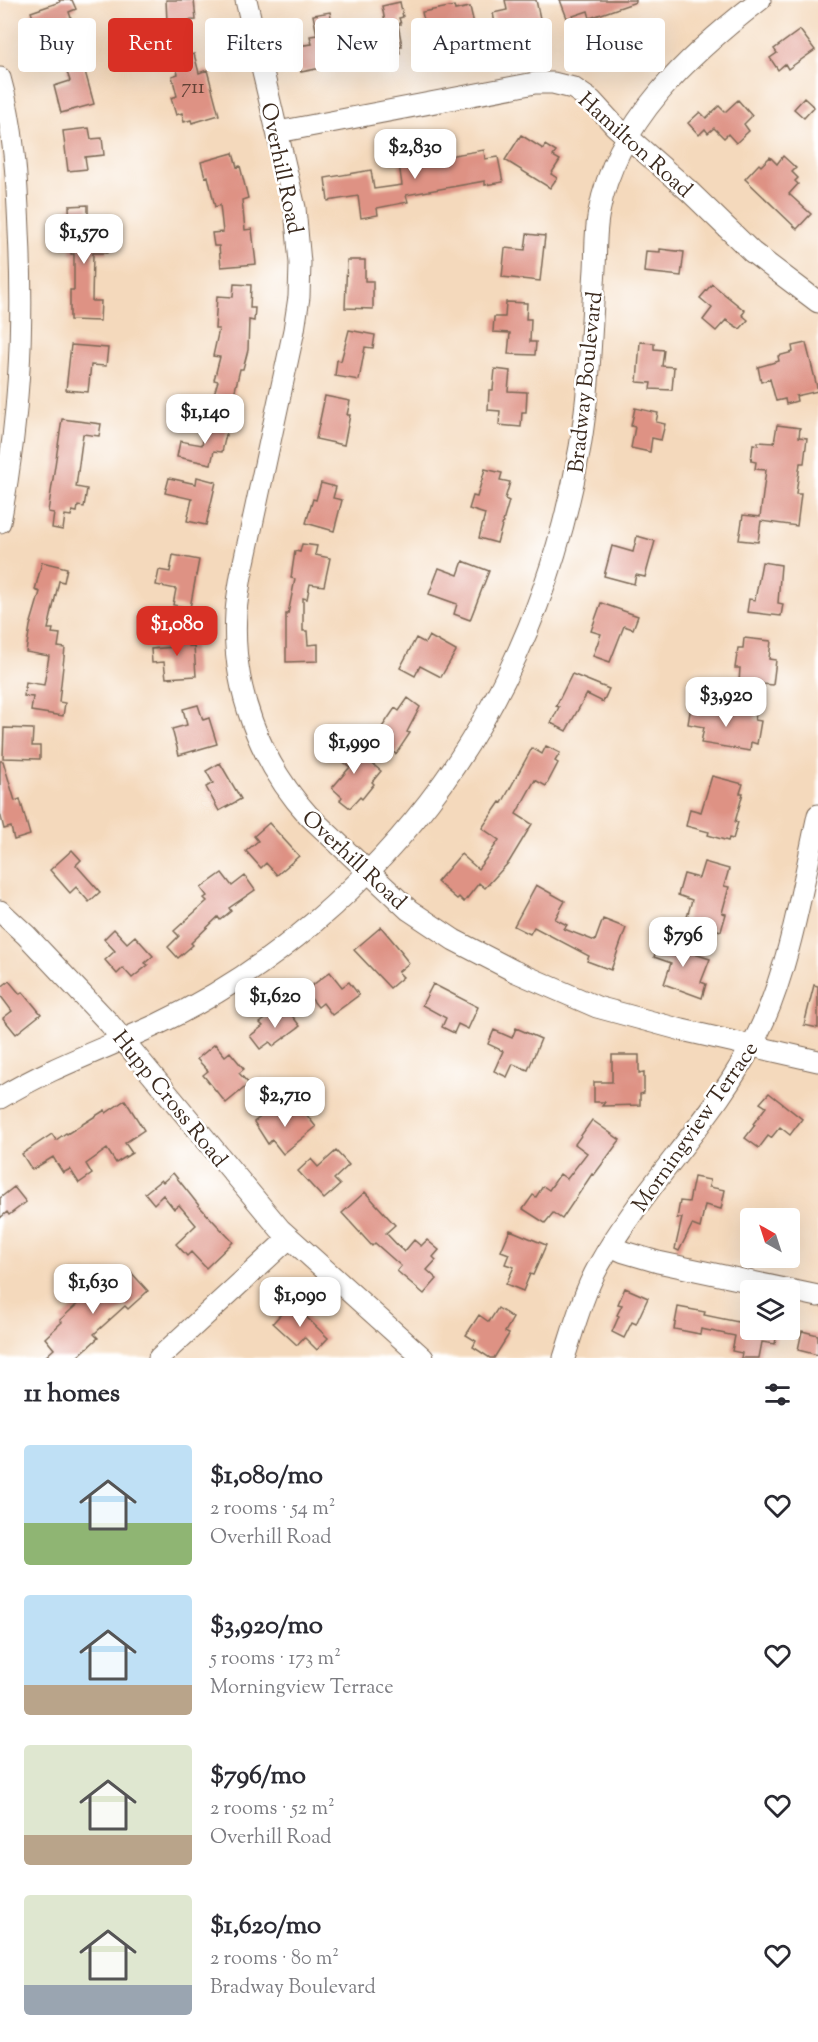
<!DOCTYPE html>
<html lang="en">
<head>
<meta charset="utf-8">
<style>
	body { margin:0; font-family:"Sorts Mill Goudy",serif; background:#f2f2f3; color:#2b2b33; height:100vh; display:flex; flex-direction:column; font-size:22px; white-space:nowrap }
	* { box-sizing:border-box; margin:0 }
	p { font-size:20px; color:#7c7c81 }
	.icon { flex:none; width:33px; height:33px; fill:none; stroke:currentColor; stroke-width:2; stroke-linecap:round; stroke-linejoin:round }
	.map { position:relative; height:1358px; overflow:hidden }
	.drawer { display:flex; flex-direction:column; background:#fff; flex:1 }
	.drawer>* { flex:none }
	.top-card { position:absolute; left:18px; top:18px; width:783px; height:54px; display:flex; gap:12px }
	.needle { width:39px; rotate:321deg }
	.tools { position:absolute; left:740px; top:1208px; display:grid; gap:12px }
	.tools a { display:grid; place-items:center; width:60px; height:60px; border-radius:6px; background:#fff; box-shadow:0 6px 24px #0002; font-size:30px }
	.price { position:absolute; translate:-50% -51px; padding:0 14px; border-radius:12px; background:#fff; color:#222; font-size:20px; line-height:39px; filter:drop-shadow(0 2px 3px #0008) }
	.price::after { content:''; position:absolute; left:50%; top:36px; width:18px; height:14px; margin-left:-9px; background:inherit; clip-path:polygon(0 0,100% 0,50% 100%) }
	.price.on { background:#d93025; color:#fff }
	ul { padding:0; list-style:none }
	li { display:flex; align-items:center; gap:18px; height:150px; padding:0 24px }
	li span { display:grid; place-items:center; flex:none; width:168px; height:120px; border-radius:6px; color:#555 }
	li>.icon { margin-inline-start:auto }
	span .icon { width:72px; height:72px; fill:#fffc; stroke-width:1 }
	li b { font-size:26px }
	h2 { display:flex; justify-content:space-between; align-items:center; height:72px; padding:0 24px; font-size:26px }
	.pill { padding:0 21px; border-radius:6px; background:#fff; box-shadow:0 6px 24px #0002; font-size:21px; line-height:54px }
	.pill.on { background:#d93025; color:#fff }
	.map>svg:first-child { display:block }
	.building { fill:#de9284 }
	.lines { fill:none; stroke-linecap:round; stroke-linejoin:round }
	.minor-casing { stroke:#7c6755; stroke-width:23 }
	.minor { stroke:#fff; stroke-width:21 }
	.labels { text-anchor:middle; stroke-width:5; stroke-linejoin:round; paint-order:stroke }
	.number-label { font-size:20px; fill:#644438 }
	.street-label { font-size:22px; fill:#3b2a1e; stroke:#fff }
</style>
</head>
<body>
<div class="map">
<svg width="818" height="1358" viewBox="0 0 818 1358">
	<rect width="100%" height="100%" fill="#fff"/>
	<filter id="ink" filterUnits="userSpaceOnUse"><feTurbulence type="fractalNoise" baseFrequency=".0167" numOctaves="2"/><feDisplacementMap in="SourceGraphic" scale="12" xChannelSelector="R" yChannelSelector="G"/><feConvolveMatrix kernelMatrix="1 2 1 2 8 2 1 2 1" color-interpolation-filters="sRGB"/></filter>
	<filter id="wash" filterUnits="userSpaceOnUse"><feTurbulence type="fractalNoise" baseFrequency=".008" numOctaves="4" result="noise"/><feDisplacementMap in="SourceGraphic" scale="24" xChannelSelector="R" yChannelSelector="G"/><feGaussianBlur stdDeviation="1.35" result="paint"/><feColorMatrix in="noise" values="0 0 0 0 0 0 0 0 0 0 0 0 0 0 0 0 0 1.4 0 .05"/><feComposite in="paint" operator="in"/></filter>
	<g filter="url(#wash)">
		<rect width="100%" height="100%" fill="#f4d9bc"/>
		<g id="blocks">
			<path class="building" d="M59 0H72L76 9 69 12 73 24 57 30 62 45 45 51 31 12 60 2Z
				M166 0H194L196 20 167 22Z
				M505 0H536L541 23 511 30V26L496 29 493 13 507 10Z
				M560 0H636V2L590 18 588 11 567 18Z
				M400 2 403 17 399 18 401 24H398L402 46H399L400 53 383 55 382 49 360 53 357 32 386 27 382 6Z
				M454 6 455 10 470 7 474 24 463 27 466 38 429 46 422 12Z
				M330 12 339 61 330 63 331 66 301 72 296 46 312 44 310 36 317 35 313 15Z
				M800 30 815 50 788 69 785 64 778 70 770 58 777 53 774 49Z
				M194 54 199 73 207 70 219 115 192 123 191 120 184 122 182 113 176 115 171 98 177 96 172 76 178 74 174 60Z
				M83 64 94 104 61 113 54 86 70 81 66 69Z
				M804 98 814 107 804 118 794 109Z
				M738 100 752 116 744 124 749 131 736 143 728 134 724 138 714 128 708 133 705 129 699 135 688 123 700 112 706 118 719 106 725 112Z
				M89 128 91 139 102 138 104 155 85 157 87 169 68 171 63 131Z
				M521 135 543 149 545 145 556 152 553 156 560 160 551 174 557 178 550 188 505 160Z
				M484 150 485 159 498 157 503 182 485 185V181L406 195 408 202 377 208 378 215 361 218 358 196 328 201 325 178 371 170 374 189 402 185 399 164Z
				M233 153 237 167 240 166 248 198 242 200 245 230 252 229 256 264 221 267 219 246H214L212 233 223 232 220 205 215 207 208 176 205 177 201 162Z
				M783 156 796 168 792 172 798 178 795 181 798 184 789 194 811 214 797 229 745 179 759 164 761 166 770 157 777 164Z
				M88 205V223H94L95 238 106 237 107 253H93L92 301H101L100 321 70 320V290H74V254H71L69 206Z
				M527 234 545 236 540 281 502 277 505 248 525 250Z
				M660 249 684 252 681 276 644 272 646 251 660 252Z
				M347 260H365V281H373V309L345 308Z
				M234 284 251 285 250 308H255L254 321 249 320 248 350 243 369H240L233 399 214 394 218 381 214 380 220 357 213 356 219 329H215L217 296 233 297Z
				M712 284 745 311 742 315 748 320 740 329 726 320 716 331 703 320 712 308 700 298Z
				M506 302 527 303 526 319H531L530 342H536L535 355 508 354 510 333 493 332 494 317H505Z
				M349 330 375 335 373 348 365 347 359 380 335 376 337 360 341 361Z
				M640 342 654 343V349L664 350 662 366 674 367 672 390 650 389 651 383 637 382Z
				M806 343 818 391 796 396 797 401 786 404 785 399 776 401 770 379 761 382 758 367 779 361 778 356 793 352 792 346Z
				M71 345 108 348 106 366 91 365 88 392 66 390Z
				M495 369 510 371 508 391 527 392 526 412H522L521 427 499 425 500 411 488 410 489 390H493Z
				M325 396 350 401 347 415H350L344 445 316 439Z
				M635 408 658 413 656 422 665 424 661 440 652 438 650 452 631 448 635 427 631 426Z
				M62 419 101 424 99 436 83 434 76 487 87 489 84 507 78 506 77 512 72 511 71 516 65 515 63 530 52 528 54 513 48 512Z
				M207 422 228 426 222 452 214 451 211 464 177 457 180 441 202 445Z
				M777 425 800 428 799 437 807 438 804 463H800L796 494H801L797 526 761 521 758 542 739 540 743 515 760 517 766 470 755 469 756 462 751 461 753 444 758 445V442L774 443Z
				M485 469 502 473 500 480 510 482 505 499 509 501 497 543 479 538 485 514 469 509 473 496 477 497Z
				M197 477 216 482 206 525 187 521 192 499 165 493 169 478 196 484Z
				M321 483 336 487 333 498 342 500 334 531 306 523 313 499 316 500Z
				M637 536 655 541 645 577 636 575 634 584 604 576 612 546 633 552Z
				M302 544 317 546 315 555 330 558 324 586 310 584 307 599 303 598V631H307L308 645 318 644V661L286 662V614H288L295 579 291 578 295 551 300 552Z
				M173 555 199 560 190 608 173 605 176 589 156 585 159 570 170 572Z
				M463 561 489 571 470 620 454 614 457 604 429 594 439 568 458 575Z
				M42 562 67 568 64 582 59 581 48 629H53L52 633 60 634 58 647 65 648 59 702 65 703 63 716 31 711 33 697 24 696 26 682 44 685 49 656 26 652 30 626 40 592 35 590Z
				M762 562 781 565 778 603 783 604 781 616 747 612 749 599 755 600Z
				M601 603 638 616 633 629 624 626 610 662 593 656 601 634 591 631Z
				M188 630 189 646H194L196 676 166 678 164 662 152 663 151 649 175 647 174 631Z
				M429 636 456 651 441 677 420 666 415 676 400 668 416 638 425 643Z
				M744 638 771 641 769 659 776 660 773 685 739 682 740 668H735L738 648H743Z
				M572 674 609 689 603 702 587 694 566 731 551 723 559 707 556 706Z
				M408 698 420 707 407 732 410 733 396 754 374 739 395 708 399 711Z
				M198 705 203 720 209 718 217 744 179 755 172 729 187 725 183 709Z
				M691 706 726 712 727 709 756 714 755 720 761 721 757 744 751 742 750 751 701 743 704 727 688 724Z
				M4 728 33 729 32 746H40V759L3 758Z
				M343 740 381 771 372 782 374 784 362 799 360 797 350 808 340 800 342 797 332 788 350 767 332 753Z
				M546 746 560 753 555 761 558 763 546 786 535 780 516 814 532 824 509 862 485 888 479 883 464 902 459 897 457 899 437 882 461 854 478 869 488 856 499 840 482 828 500 802 502 803 532 748 542 754Z
				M0 761H3L15 801 20 799 30 835 14 840 11 827 4 829 0 813Z
				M220 763 241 799 219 811 206 787 213 783 206 771Z
				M712 776 743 784 740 793H743L735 822H738L733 839 729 838 728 841 708 835 709 832 686 826 690 809 701 812Z
				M269 823 299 856 277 875 266 863 261 868 246 851 258 841 254 836Z
				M72 850 81 860 76 865 100 892 89 902 76 887 70 893 50 870Z
				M704 862 729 869 724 886 729 887 722 913 726 914 721 931 707 927 706 930 685 924 692 900 678 895 684 874 699 878Z
				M222 873 232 886 245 876 255 890 229 908 231 911 220 920 218 917 191 943 193 945 178 958 168 947 179 936 174 931 207 901 204 898 207 896 201 888Z
				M536 885 565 901 555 919 567 925 564 929 595 941 603 919 626 928 611 970 587 961 589 956 534 927 530 934 514 926Z
				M381 927 402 952 401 953 409 963 398 972 403 977 390 988 354 950Z
				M114 929 127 943 135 936 153 956 145 963 148 965 132 978 123 968 117 974 105 960 115 951 104 939Z
				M661 937 681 944 679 949 710 959 701 982 706 984 702 998 664 984 671 963 654 957Z
				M330 972 342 987 349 982 359 995 332 1015 323 1003 318 1007 305 991Z
				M9 981 20 994 23 992 41 1014 16 1034 3 1018 12 1011 0 995V988Z
				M433 984 478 1007 468 1029 458 1024 454 1033 442 1027 446 1018 422 1005Z
				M814 985 818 986V1028L804 1025Z
				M286 1008 300 1026 273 1046 270 1042 260 1049 250 1036 263 1026 260 1023 272 1014 274 1017Z
				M516 1028 541 1039 528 1070 513 1064 507 1077 494 1071 503 1051 488 1044 494 1030 512 1038Z
				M215 1044 225 1056 230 1052 244 1069 239 1073 249 1084 226 1103 203 1075 208 1071 197 1059Z
				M612 1055H639V1073L644 1072V1093L640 1094V1105L602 1106 605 1102H594V1082H612Z
				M769 1093 802 1119 790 1135 780 1127 771 1138 768 1136 759 1148 745 1138 755 1125 753 1124 766 1107 760 1103Z
				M125 1100 144 1130 125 1143 132 1153 116 1163 107 1149 86 1164 92 1174 79 1183 70 1169 63 1173 53 1157 32 1170 22 1154 52 1134 56 1140 66 1133 67 1134 105 1110 106 1113Z
				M299 1105 316 1127 283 1154 272 1140 268 1144 254 1122 267 1112 268 1114 275 1109 282 1119Z
				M592 1120 620 1140 594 1175 592 1174 562 1219 553 1213 545 1223 523 1209 533 1195 536 1197 543 1186 549 1190 560 1174 567 1179 587 1153 575 1144Z
				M336 1151 349 1165 334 1179 340 1185 324 1199 298 1171 311 1159 318 1167Z
				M173 1173 200 1207 233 1242 206 1268 191 1252 187 1256 176 1244 196 1225 179 1205 174 1209 163 1195 154 1204 145 1193 161 1180 163 1182Z
				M694 1177 710 1180 709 1187 725 1190 721 1209 705 1205 700 1228 692 1225 679 1251 675 1249 682 1218H677L680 1201 689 1202Z
				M14 1187 26 1202 9 1215 7 1212 0 1218V1198Z
				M365 1192 395 1225 386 1233 404 1252 414 1240 421 1246 427 1240 439 1250 433 1257 436 1260 427 1270 437 1279 424 1294 397 1271 401 1266 375 1243 372 1246 342 1213Z
				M510 1230 546 1245 533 1275 530 1274 523 1291 506 1284 514 1267 505 1264 509 1254 501 1251Z
				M129 1270 148 1291 128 1309 125 1306 94 1334 98 1338 76 1358H44L54 1349 45 1338 62 1322 60 1320 85 1297 77 1289 93 1275 107 1291Z
				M625 1288 648 1298 636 1324 632 1322 624 1338 612 1332 619 1316 617 1315 622 1305 618 1304Z
				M288 1306 300 1316 302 1313 328 1338 317 1350 304 1337 297 1345 273 1323Z
				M678 1307 705 1312 704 1315 738 1322 739 1319 750 1321V1329H778L775 1344 762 1342 759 1358H741L742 1353 732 1351 735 1336 701 1329 700 1334 674 1329Z
				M498 1308 513 1318 505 1332 509 1334 494 1358H490L473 1347 476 1341 466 1335 479 1315 489 1322Z
				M802 1331 818 1335V1355L798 1350Z"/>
		</g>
	</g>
	<g filter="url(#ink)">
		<use href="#blocks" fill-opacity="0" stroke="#7c6755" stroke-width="1.5"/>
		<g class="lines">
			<defs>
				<path id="minor" d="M246 0 295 208 300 263 299 297 294 330 241 576C239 588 237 600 236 612 231 687 259 761 309 816L409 910 454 940 514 971 597 1007 682 1030 818 1061
					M0 78C14 127 17 180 19 231 24 333 19 422 0 522
					M278 132 535 83H553L573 88 592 101 614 125 689 191 752 252 818 302
					M0 911 26 935 109 1023 280 1229 423 1358
					M0 1098C49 1068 104 1049 156 1025 269 972 370 884 443 783 514 683 559 568 580 447 590 389 591 328 595 269 596 250 595 230 599 212 616 121 690 54 760 0
					M611 1246 624 1252 658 1262 818 1296
					M159 1358 289 1238
					M564 1358C574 1327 583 1294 599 1265 645 1183 717 1117 758 1033 789 971 803 883 818 815"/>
			</defs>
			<use href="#minor" class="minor-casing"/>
			<use href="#minor" class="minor"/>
		</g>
	</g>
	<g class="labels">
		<g class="number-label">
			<text x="193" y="93">711</text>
		</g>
		<g class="street-label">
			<text transform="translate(636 144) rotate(42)" y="8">Hamilton Road</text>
			<text transform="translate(283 168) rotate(78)" y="8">Overhill Road</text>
			<text transform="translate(584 382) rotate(-84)" y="8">Bradway Boulevard</text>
			<text transform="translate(355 859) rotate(43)" y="8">Overhill Road</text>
			<text transform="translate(171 1098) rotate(51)" y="8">Hupp Cross Road</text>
			<text transform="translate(694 1126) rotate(-55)" y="8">Morningview Terrace</text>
		</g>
	</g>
</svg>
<div class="tools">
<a><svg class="needle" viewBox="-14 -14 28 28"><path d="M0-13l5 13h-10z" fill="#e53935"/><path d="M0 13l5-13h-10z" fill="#7c7c81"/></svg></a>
<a><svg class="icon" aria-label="layers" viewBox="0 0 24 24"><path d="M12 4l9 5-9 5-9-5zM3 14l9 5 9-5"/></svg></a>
</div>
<b class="price" style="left:415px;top:180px">$2,830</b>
<b class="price" style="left:84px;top:265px">$1,570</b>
<b class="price" style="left:205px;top:445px">$1,140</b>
<b class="price on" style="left:177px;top:657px">$1,080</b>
<b class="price" style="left:726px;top:728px">$3,920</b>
<b class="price" style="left:354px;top:775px">$1,990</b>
<b class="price" style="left:683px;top:968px">$796</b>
<b class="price" style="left:275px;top:1029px">$1,620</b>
<b class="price" style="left:285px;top:1128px">$2,710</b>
<b class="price" style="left:93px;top:1315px">$1,630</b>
<b class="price" style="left:300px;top:1328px">$1,090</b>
<div class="top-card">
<a class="pill">Buy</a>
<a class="pill on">Rent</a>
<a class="pill">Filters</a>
<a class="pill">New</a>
<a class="pill">Apartment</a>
<a class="pill">House</a>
</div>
</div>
<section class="drawer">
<h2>11 homes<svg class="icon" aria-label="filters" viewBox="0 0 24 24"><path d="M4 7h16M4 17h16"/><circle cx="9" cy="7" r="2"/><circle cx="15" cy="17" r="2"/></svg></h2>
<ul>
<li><span style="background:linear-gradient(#bfe0f5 65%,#8fb573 0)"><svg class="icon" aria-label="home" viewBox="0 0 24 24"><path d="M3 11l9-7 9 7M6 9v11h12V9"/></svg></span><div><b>$1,080/mo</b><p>2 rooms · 54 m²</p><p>Overhill Road</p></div><svg class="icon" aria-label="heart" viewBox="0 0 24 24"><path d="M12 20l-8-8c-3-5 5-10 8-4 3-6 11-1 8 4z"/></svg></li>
<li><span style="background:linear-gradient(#bfe0f5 75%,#b9a48a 0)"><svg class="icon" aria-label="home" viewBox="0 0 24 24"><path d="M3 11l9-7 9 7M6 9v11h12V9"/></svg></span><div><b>$3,920/mo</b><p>5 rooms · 173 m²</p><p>Morningview Terrace</p></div><svg class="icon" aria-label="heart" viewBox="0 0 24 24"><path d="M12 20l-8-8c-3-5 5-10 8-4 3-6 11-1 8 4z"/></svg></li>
<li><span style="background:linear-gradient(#dfe7d0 75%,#b9a48a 0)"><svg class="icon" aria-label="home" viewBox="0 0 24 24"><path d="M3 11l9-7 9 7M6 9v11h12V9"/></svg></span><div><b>$796/mo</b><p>2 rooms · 52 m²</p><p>Overhill Road</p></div><svg class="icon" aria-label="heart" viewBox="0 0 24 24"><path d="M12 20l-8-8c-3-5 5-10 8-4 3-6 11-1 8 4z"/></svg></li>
<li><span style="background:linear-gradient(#dfe7d0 75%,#9aa5b1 0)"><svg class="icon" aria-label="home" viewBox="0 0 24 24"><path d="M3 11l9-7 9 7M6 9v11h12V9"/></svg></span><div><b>$1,620/mo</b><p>2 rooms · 80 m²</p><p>Bradway Boulevard</p></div><svg class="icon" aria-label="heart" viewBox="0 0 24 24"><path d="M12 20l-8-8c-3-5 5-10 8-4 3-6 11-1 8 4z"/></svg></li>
</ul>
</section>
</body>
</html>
